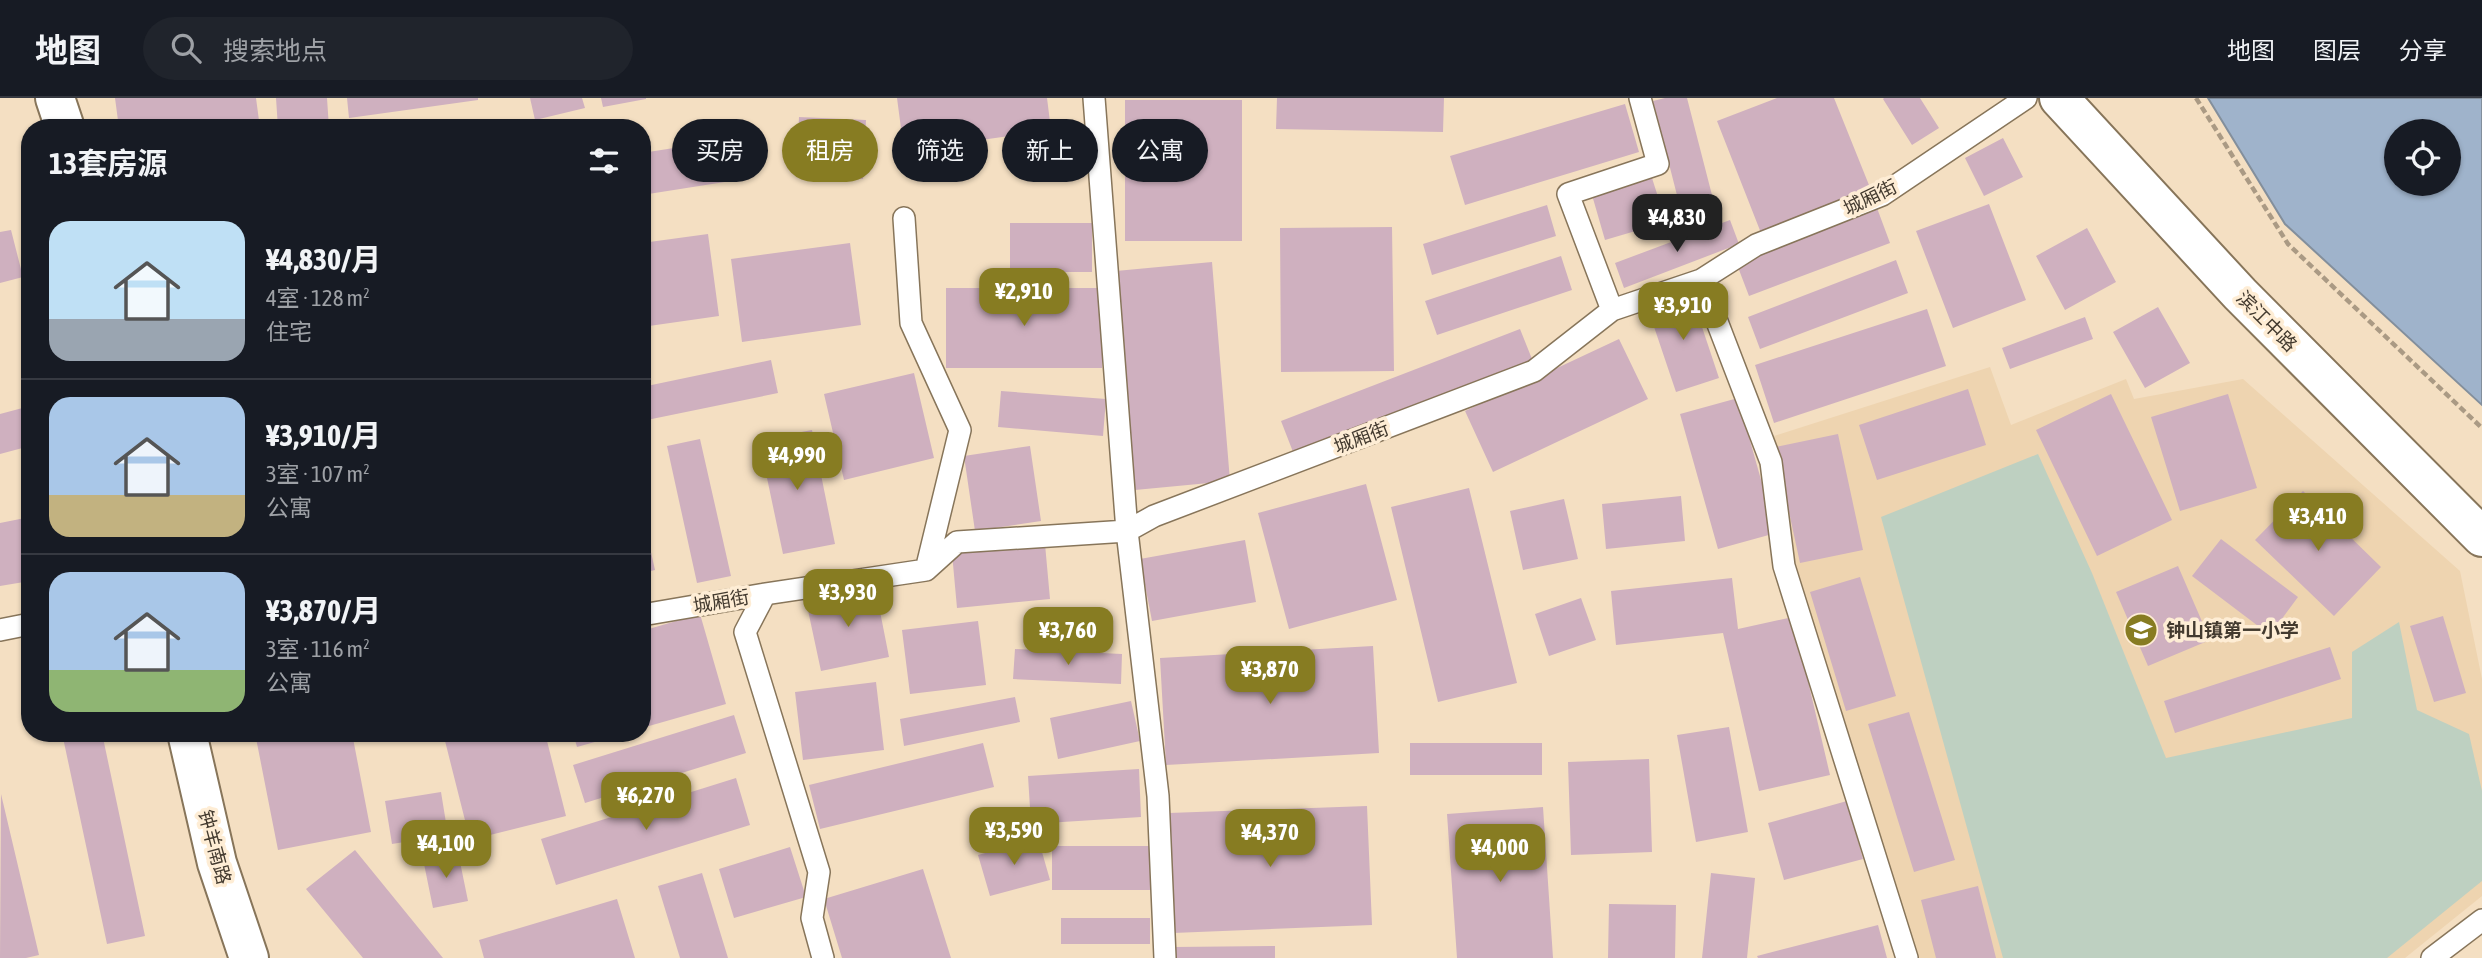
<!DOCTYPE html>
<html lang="zh">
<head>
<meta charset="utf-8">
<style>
	body { margin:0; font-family:"Asap Condensed","Noto Sans SC",sans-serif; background:#20242c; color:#f1f3f6; height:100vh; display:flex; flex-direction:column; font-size:26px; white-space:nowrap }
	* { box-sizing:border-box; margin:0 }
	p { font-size:23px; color:#9ea1a6 }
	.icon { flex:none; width:38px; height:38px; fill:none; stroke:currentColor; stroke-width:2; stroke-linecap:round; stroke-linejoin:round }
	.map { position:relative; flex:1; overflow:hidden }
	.details { position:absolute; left:21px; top:21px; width:630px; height:623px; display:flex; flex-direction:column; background:#171b24; border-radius:28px; box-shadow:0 2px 5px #0004 }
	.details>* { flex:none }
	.banner { position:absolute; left:672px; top:21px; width:665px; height:63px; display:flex; gap:14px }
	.buttons { position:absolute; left:2384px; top:21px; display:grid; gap:14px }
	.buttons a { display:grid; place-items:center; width:77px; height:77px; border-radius:50%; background:#171b24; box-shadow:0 2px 5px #0004; font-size:35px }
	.price { position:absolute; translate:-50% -60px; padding:0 16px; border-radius:14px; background:#877c22; color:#fff; font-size:23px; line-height:46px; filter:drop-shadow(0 2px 4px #0008) }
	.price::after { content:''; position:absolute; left:50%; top:42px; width:21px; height:16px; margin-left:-10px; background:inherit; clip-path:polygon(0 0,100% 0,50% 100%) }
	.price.current { background:#222; color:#fff }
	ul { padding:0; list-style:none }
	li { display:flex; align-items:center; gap:21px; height:175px; padding:0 28px }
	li+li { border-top:2px solid #363941 }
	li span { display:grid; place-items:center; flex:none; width:196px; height:140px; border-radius:21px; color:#555 }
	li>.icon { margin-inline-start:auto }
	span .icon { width:84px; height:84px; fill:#fffc; stroke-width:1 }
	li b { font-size:30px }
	h2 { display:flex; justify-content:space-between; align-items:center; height:84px; padding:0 28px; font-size:30px }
	.pill { padding:0 24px; border-radius:32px; background:#171b24; box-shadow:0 2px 5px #0004; font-size:24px; line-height:63px }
	.pill.current { background:#877c22; color:#fff }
	header { display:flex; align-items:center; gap:42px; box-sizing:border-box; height:98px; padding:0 35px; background:#171b24; border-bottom:2px solid #363941 }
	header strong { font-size:33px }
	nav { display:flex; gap:38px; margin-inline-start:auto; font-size:24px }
	.search { width:490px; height:63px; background:#20242c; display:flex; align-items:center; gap:18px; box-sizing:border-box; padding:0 24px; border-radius:38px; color:#9ea1a6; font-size:26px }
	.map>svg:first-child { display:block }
	.built { fill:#eed4b0 }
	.green { fill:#bed0c1 }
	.water { fill:#9fb3cb; stroke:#838f9c; stroke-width:2; fill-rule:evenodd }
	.building { fill:#cfb0bf }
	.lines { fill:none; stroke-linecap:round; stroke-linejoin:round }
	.service-casing { stroke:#87755a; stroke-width:24 }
	.tertiary-casing { stroke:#87755a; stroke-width:42 }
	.secondary-casing { stroke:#87755a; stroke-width:42 }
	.path { stroke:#aa9a84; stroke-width:4.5; stroke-dasharray:7 3.5; stroke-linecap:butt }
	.service { stroke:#fff; stroke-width:21 }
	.tertiary { stroke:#fff; stroke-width:38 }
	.secondary { stroke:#fff; stroke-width:38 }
	.labels { text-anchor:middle; stroke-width:7; stroke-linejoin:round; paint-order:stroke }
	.street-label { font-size:19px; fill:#433a2f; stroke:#feedd5 }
	.poi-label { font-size:19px; font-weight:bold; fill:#433a2f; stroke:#feedd5; text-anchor:start }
</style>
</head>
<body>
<header>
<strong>地图</strong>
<div class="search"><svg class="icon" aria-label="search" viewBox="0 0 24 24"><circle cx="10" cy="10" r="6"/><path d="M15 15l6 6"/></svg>搜索地点</div>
<nav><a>地图</a><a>图层</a><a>分享</a></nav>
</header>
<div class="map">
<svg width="2482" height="860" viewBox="0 0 2482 860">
	<rect width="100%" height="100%" fill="#f4dfc2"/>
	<path class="built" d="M1990 269 2011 327 2126 281 2134 301 2243 281 2460 473 2482 581V798L2405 860H1906L1799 484 1774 338Z"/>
	<path class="green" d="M2038 356 2092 475 2166 660 2352 620V554L2399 524 2417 612 2469 636 2482 693V783L2387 860H2003L1881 419Z"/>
	<path class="water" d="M2208 0H2482V307L2285 126ZM2396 33H2448V86H2396Z"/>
	<path class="building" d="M115 0H256L260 30H119Z
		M276 0H327L329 30H278Z
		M347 0H478V2L349 20Z
		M530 0H582L585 10 535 22Z
		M601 0H646V1L603 9Z
		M897 0H1047L1051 32 904 53Z
		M1277 0H1444L1443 34 1276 31Z
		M1665 0H1687L1713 101 1680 109 1653 3Z
		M1777 0H1834L1871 92 1761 135 1717 23Z
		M1884 0H1920L1939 30 1912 47 1883 1Z
		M1125 2H1242V143H1125Z
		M1625 6 1639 54 1465 107 1450 58Z
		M799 19 866 22 863 81 796 77Z
		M2003 40 2023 79 1984 98 1965 60Z
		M725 42 731 83 642 97V55Z
		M1652 80 1666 124 1605 142 1592 97Z
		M1989 106 2026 202 1953 230 1916 133Z
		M1547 107 1556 138 1432 177 1423 146Z
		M1877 110 1890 145 1749 198 1736 164Z
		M1730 122 1739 146 1624 190 1615 165Z
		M1010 125H1092V174H1010Z
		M1392 129 1394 273 1281 274 1280 130Z
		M2087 130 2116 184 2065 212 2036 158Z
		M11 132 23 179 0 185V134Z
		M708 136 719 218 642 229V145Z
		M850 145 861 227 742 244 731 161Z
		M1561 158 1572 192 1437 237 1425 203Z
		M1896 162 1908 195 1760 251 1748 219Z
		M1212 164 1230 383 1135 392 1116 173Z
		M946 190H1102V270H946Z
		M1690 193 1719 280 1676 294 1647 208Z
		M2158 209 2190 265 2145 290 2113 234Z
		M1927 211 1946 268 1774 325 1755 267Z
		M2085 219 2093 241 2010 271 2002 250Z
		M1520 231 1534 266 1295 359 1281 323Z
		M1619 241 1648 301 1493 374 1465 313Z
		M771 262 778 295 642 323V289Z
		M914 275 934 360 844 382 824 296Z
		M1968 291 1986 347 1877 382 1859 327Z
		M1001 293 1106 301 1103 338 998 329Z
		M2111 296 2172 422 2097 458 2036 332Z
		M2228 296 2257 390 2180 413 2151 319Z
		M1738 300 1776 435 1718 451 1680 316Z
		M30 308V348L0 356V316Z
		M812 332 835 446 783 456 759 342Z
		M1838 336 1863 452 1800 465 1775 349Z
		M700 341 731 478 697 485 667 348Z
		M1030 348 1041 423 975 433 964 358Z
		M1366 386 1397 502 1289 531 1258 415Z
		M1469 390 1517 585 1438 604 1391 409Z
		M2303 393 2381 469 2334 518 2255 442Z
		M1681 398 1685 443 1606 451 1602 406Z
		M1564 401 1578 461 1523 472 1510 413Z
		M642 414 655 472 642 475Z
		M30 419V483L0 488V425Z
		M2221 441 2298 499 2270 537 2192 478Z
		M1245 442 1256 504 1152 523 1140 461Z
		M1045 446 1050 501 957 510 952 455Z
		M2178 468 2210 542 2148 568 2116 494Z
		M1860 479 1896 598 1846 613 1810 494Z
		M1732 480 1738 531 1793 519 1830 677 1759 693 1723 535 1616 547 1611 493Z
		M875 488 889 559 821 573 806 503Z
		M1581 500 1596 542 1549 558 1535 516Z
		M700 516 726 606 642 630V533Z
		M2443 518 2466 595 2434 604 2410 528Z
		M978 523 986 587 910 596 902 532Z
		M1373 548 1379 655 1166 667 1160 560Z
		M2330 549 2341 581 2175 635 2164 603Z
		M1015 551 1122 556 1121 586 1013 581Z
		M876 584 884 652 803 662 795 594Z
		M1015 599 1020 624 904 648 900 621Z
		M1131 603 1140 643 1058 661 1050 620Z
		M1909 614 1955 762 1914 774 1868 626Z
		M734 617 746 655 585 705 573 667Z
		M1729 629 1748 734 1696 744 1677 637Z
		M62 635H102L145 838 107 846Z
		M255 635H352L371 734 278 752Z
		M443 635H545L566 718 470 742Z
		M573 635H623V636L577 649Z
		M983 645 994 689 820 731 809 687Z
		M1410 645H1542V677H1410Z
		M1649 661 1652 754 1571 757 1568 664Z
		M1139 671 1141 719 1031 726 1028 678Z
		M736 680 750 727 556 787 541 741Z
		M441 694 448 737 392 746 385 703Z
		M1 696 39 857 26 860H0Z
		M1847 703 1863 761 1784 782 1768 725Z
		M1367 708 1372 827 1173 835 1169 715Z
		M1543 709 1553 860H1457L1447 716Z
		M1038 740 1050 782 990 798 978 757Z
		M1052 748H1152V792H1052Z
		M790 749 806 799 734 820 719 771Z
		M355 752 443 860H363L306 791Z
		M458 754 468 803 433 810 423 761Z
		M923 771 951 860H842L824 801Z
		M702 775 728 860H680L658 788Z
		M1711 775 1755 780 1747 860H1702Z
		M1978 788 1996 860H1936L1921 802Z
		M617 801 635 860H484L479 842Z
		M1609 806 1676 807 1675 860H1608Z
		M1061 820H1150V846H1061Z
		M1878 827 1887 860H1758L1757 858Z
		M1275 848V860H1175L1174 849Z"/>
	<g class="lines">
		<defs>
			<path id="service" d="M1094 0 1127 433 1158 698 1165 860
				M904 120 911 225 960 332 926 472
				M1701 182 1771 364 1784 468 1907 860
				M1612 212 1568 96 1658 66 1640 0
				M765 496 745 534 819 774 812 820 823 860
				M642 517 765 496 926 472 957 444 1127 433 1154 418 1534 273 1612 212 1701 182 1756 147 1882 97 2026 0
				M0 532 30 526
				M2432 860 2482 822"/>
			<path id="tertiary" d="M2059 0 2240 196 2482 439"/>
			<path id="secondary" d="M55 0 65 30
				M187 635 217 765 249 860"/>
		</defs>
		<use href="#service" class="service-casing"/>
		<use href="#tertiary" class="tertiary-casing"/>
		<use href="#secondary" class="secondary-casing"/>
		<path class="path" d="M2196 0 2288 146 2482 330"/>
		<use href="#service" class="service"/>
		<use href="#tertiary" class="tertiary"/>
		<use href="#secondary" class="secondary"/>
	</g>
	<defs>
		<symbol id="school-disc" viewBox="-11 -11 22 22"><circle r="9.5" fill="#877c22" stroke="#feedd5"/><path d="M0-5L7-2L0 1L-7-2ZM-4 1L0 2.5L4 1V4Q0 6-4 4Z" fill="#fff"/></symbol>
	</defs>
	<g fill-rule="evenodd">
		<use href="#school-disc" x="2122" y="513" width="38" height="38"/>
	</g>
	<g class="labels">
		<g class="street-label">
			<text transform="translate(1870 99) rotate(-26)" y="7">城厢街</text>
			<text transform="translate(2267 223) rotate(45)" y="7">滨江中路</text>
			<text transform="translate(1361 339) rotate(-21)" y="7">城厢街</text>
			<text transform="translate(721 503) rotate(-10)" y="7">城厢街</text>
			<text transform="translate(215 749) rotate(75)" y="7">钟羊南路</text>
		</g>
		<g class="poi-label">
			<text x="2166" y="539">钟山镇第一小学</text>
		</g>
	</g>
</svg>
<div class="buttons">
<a><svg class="icon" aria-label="locate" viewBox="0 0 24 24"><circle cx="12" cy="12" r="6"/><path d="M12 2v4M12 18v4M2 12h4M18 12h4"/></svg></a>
</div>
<b class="price current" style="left:1677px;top:156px">¥4,830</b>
<b class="price" style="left:1024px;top:230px">¥2,910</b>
<b class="price" style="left:1683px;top:244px">¥3,910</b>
<b class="price" style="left:797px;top:394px">¥4,990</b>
<b class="price" style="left:2318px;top:455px">¥3,410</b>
<b class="price" style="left:848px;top:531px">¥3,930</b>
<b class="price" style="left:1068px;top:569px">¥3,760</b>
<b class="price" style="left:1270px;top:608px">¥3,870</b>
<b class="price" style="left:646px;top:734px">¥6,270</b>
<b class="price" style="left:1014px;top:769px">¥3,590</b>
<b class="price" style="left:1270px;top:771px">¥4,370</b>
<b class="price" style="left:446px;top:782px">¥4,100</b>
<b class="price" style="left:1500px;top:786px">¥4,000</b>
<div class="banner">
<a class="pill">买房</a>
<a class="pill current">租房</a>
<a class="pill">筛选</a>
<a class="pill">新上</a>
<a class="pill">公寓</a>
</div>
<section class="details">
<h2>13套房源<svg class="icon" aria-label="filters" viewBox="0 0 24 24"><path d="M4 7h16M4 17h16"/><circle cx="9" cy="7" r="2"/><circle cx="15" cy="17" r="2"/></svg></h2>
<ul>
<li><span style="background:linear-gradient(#bfe0f5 70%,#9aa5b1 0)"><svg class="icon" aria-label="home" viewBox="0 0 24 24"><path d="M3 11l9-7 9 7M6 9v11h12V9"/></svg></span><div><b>¥4,830/月</b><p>4室 · 128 m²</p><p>住宅</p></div></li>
<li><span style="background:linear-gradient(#a9c7e8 70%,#c2b280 0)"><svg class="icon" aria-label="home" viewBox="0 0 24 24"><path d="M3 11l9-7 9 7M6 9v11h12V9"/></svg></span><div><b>¥3,910/月</b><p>3室 · 107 m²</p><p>公寓</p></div></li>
<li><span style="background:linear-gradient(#a9c7e8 70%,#8fb573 0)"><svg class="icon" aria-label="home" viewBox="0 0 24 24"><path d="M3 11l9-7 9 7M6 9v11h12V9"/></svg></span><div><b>¥3,870/月</b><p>3室 · 116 m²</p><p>公寓</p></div></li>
</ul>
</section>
</div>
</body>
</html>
